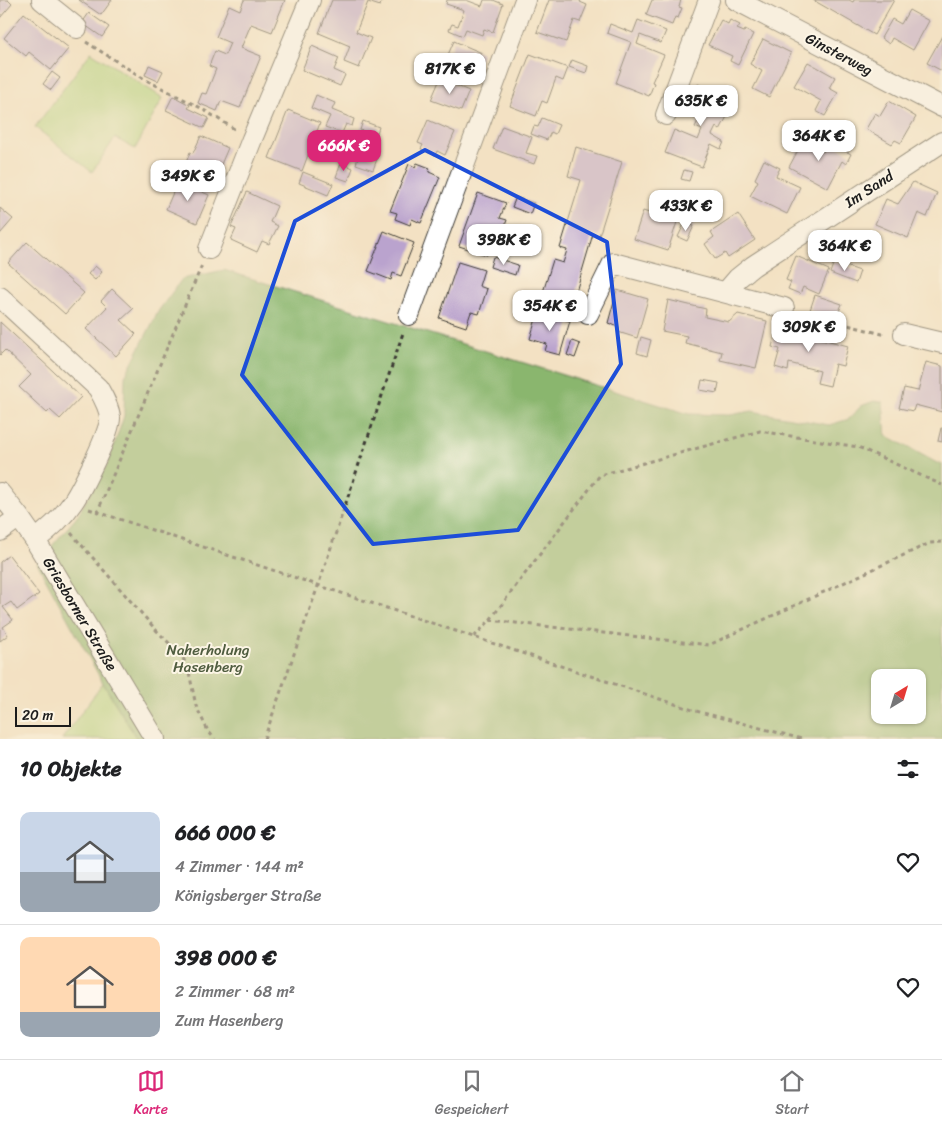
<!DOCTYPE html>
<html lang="de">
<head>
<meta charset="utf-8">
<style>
	body { margin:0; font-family:Sriracha,sans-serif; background:#f2f2f2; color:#202124; height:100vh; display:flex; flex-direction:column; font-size:19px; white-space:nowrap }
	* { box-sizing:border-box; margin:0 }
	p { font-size:16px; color:#757577 }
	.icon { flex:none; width:28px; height:28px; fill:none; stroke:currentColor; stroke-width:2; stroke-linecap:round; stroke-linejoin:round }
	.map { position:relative; height:739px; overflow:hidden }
	.panel { display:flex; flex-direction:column; background:#fff; flex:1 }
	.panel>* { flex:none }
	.needle { width:32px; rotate:38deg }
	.controls { position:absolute; left:871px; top:669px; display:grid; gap:10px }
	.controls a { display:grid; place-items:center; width:55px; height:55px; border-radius:10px; background:#fff; box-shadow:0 1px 4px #0004; font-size:25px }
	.scale { position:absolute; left:15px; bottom:12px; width:56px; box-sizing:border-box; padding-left:5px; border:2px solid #1c1c1c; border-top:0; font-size:14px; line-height:18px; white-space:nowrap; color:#1c1c1c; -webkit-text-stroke:4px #fcf5e5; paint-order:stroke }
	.price { position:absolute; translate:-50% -42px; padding:0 11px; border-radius:10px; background:#fff; color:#222; font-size:16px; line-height:32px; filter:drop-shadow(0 1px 2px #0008) }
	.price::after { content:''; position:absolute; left:50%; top:30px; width:15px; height:11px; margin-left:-8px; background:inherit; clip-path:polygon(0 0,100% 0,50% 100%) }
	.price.on { background:#db2777; color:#fff }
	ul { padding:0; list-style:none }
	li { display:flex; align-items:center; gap:15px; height:125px; padding:0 20px }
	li+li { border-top:1px solid #e0e0e0 }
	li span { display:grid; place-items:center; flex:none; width:140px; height:100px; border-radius:10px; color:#555 }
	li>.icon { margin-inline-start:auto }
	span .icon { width:60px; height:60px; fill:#fffc; stroke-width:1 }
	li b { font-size:21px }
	h2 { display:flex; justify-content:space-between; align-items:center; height:60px; padding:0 20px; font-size:21px }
	.tabs { display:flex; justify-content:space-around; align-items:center; height:70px; border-top:1px solid #e0e0e0; background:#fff; font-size:14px; color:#757577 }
	.tabs a { display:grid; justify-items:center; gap:2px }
	.tabs .on { color:#db2777 }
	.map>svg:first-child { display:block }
	.green { fill:#aed47f; stroke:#65784e }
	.forest { fill:#8ab66e; stroke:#536945; fill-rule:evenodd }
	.building { fill:#baa3ce }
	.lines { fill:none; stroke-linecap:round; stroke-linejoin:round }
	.minor-casing { stroke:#3c3a35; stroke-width:22 }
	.path { stroke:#3c3a35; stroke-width:3; stroke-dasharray:4 4; stroke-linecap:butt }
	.minor { stroke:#fff; stroke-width:20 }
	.marked { fill:none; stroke:#1d4ed8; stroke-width:4; stroke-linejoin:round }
	.labels { text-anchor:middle; stroke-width:4; stroke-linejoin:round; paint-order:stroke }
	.street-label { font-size:15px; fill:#1c1c1c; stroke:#fcf5e5 }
	.park-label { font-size:15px; fill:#4f5c3f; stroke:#fcf5e5 }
</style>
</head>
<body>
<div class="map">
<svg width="942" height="739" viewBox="0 0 942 739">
	<rect width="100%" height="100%" fill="#fcf5e5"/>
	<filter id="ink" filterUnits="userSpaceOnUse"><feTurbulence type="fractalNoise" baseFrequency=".02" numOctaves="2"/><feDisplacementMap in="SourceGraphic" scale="10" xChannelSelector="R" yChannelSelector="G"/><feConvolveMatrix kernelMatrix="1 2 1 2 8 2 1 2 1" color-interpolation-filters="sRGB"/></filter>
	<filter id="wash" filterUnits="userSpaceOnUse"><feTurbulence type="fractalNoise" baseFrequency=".0096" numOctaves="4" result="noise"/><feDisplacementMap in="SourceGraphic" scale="20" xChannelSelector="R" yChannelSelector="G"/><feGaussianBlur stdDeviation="1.12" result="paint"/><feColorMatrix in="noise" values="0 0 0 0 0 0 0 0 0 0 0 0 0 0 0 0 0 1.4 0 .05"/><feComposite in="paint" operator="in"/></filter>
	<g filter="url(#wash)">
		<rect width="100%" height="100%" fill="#f3e1c3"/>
		<path class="green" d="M91 52 163 98 135 149 115 138 92 172 35 127Z
			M103 683 137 739H62Z"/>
		<path class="forest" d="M224 270 689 414 729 415 752 411 829 425 849 419 861 406 874 401 883 402 886 435 937 463 942 464V739H137L103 683 37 563 76 518 108 463 124 416 125 376 159 310 182 279ZM880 678H918V715H880Z"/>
		<g id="blocks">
			<path class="building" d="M0 0H8L12 4 0 18Z
				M79 0H112L101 15Z
				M244 0H285L272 32 251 24 241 48 261 56 240 108 221 101 217 111 198 103 202 93 206 94 216 69 209 66 215 51 225 55 230 43 216 37 229 5 240 10Z
				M332 0H382L380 6 368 2 356 32 371 38 359 68 344 62 350 46 319 33Z
				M447 0H466L482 6 484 0H493L503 4 493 32 484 29 482 35 466 29 463 36 449 30 452 24 458 26 464 10 446 4Z
				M549 0H581L580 2 587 5 580 22 574 20 566 42 537 32Z
				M652 0H681L679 7 682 8 678 18 675 17 672 25 646 15Z
				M813 0H849L853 2 854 0H894L874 35Z
				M909 10 929 21 913 50 892 38 889 44 881 38 892 19 901 24Z
				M24 13 69 48 51 70 29 52 26 56 4 38Z
				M89 13 109 27 102 37 82 23Z
				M638 20 666 31 661 43 640 35 637 44 664 55 652 82 654 83 649 96 616 83 631 42 607 33 610 24 633 33Z
				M721 20 728 24 730 20 740 25 737 29 744 32 745 30 753 34 738 65 730 61 732 56 708 45Z
				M942 36V71L927 63Z
				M763 39 791 53 769 97 753 89 762 71 750 64Z
				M454 41 482 53 472 77 444 64Z
				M312 46 339 58 334 70 345 75 340 86 302 70Z
				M530 54 568 68 563 81 556 78 547 103 542 101 536 116 510 106Z
				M572 60 588 66 586 73 569 67Z
				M808 62 835 77 829 88 838 93 825 116 816 111 821 101 794 86Z
				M149 65 163 71 158 81 145 75Z
				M52 72 60 78 51 90 43 84Z
				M440 79 469 91 461 111 431 100Z
				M698 84 734 103 720 130 716 127 712 135 724 142 721 149 711 144 702 167 665 153 674 130 698 140 702 130 695 127 699 119 684 111Z
				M316 95 335 103 332 110 354 119 352 126 346 124 342 133 325 127 330 116 311 108Z
				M173 96 190 105 188 108 209 118 204 128 166 110Z
				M889 101 916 117 901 143 895 140 892 144 866 129 875 113 880 116Z
				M288 110 320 123 302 171 269 158Z
				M542 118 559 125 555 134 551 132 547 140 531 134 534 126 538 127Z
				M428 120 455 132 445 155 437 151 435 155 421 149 423 145 418 143Z
				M363 121 379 127 376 136 360 130Z
				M502 126 532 137 526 153 537 156 534 164 493 149Z
				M201 136 228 148 216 176 186 163 190 152 193 153Z
				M803 141 823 152 828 142 851 154 846 164 842 161 828 188 789 167Z
				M576 147 622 162 599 236 593 234 573 302 543 292 553 260 563 263 567 250 560 248 581 180 568 176Z
				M360 152 377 159 373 170 356 164Z
				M764 160 780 168 776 176 800 187 787 214 750 196 758 181 755 179Z
				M341 163 353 168 348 181 336 177Z
				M417 163 430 168 429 172 440 177 421 223 412 219 410 225 395 219 397 213 390 211 409 164 415 167Z
				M684 170 692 172 689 181 681 179Z
				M303 172 333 184 328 195 299 183Z
				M178 181 209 195 197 223 166 209Z
				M913 182 937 193 927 217 918 213 908 238 875 224 886 199 898 204Z
				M247 192 277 206 270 222 278 226 269 244 262 241 257 252 231 240 236 229 231 227Z
				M478 193 506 203 500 218 507 220 499 242 492 239 487 255 459 246Z
				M516 197 534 203 530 214 512 207Z
				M0 208 13 219 0 234Z
				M643 211 677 222 668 250 634 239Z
				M738 214 755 240 728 258 725 253 715 259 705 244 714 237 711 232Z
				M685 222 694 226 687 241 678 237Z
				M384 231 414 243 401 276 393 273 391 280 368 271Z
				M27 242 84 293 65 314 8 263Z
				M796 256 829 270 819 294 803 287 800 294 788 289 791 282 786 280Z
				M493 257 518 265 515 275 490 267Z
				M458 262 484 270 479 286 487 289 479 314 471 312 466 327 439 318Z
				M834 262 860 271 856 283 830 273Z
				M95 266 102 272 95 280 88 274Z
				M112 289 133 309 121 320 136 334 116 356 86 329 107 307 101 301Z
				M617 290 648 299 637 338 618 332 619 327 608 323Z
				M815 295 842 304 836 319 810 310Z
				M668 300 706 309 705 317 729 322 738 314 767 321 756 368 720 360 722 352 685 343 687 336 662 331Z
				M538 312 570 321 560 355 545 351 547 344 530 339Z
				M0 322 81 397 60 419 50 410 47 413 19 387 31 375 5 350 0 355Z
				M777 327 848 346 843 366 835 364 830 386 817 383 820 371 789 363 788 371 775 367 780 349 772 347Z
				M641 337 651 340 647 356 637 353Z
				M572 341 580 344 575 358 567 355Z
				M926 362 942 366V412L915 405 913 411 899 408 904 388 918 391Z
				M702 380 719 383 717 393 700 390Z
				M941 428H942V442L938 441Z
				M9 555 39 594 17 610 11 602 3 607 13 620 3 627 8 635 0 641V562Z"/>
		</g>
	</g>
	<g filter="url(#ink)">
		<use href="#blocks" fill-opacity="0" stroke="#3c3a35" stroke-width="1"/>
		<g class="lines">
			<defs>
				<path id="minor" d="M42 0 77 28
					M736 0 942 107
					M666 115 709 0
					M209 249 252 139 310 0
					M726 292 738 278 753 266 942 142
					M0 297 98 388C103 397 109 407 110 417 112 429 81 490 73 502 63 517 49 530 35 540
					M588 314 613 263 784 308
					M409 315 525 0
					M904 334 942 343
					M0 493 19 517 35 540 155 739
					M0 531 19 517"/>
			</defs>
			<use href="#minor" class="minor-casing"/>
			<path class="path" d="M86 42 146 80 199 107 236 130
				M802 313 886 335
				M89 509 696 711 802 739
				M97 513 202 265
				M71 533 157 631 181 655 188 667 196 706 208 731 215 739
				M490 620 709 645 930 543 942 542
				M474 637 490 620 600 475 760 431 858 447 942 485
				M264 739 318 586 403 333"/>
			<use href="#minor" class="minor"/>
		</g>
	</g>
	<path d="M0 0H942V739H0ZM425 150 607 242 621 364 518 530 373 544 242 375 295 221Z" fill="#f3e1c3" fill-opacity=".55" fill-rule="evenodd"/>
	<path class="marked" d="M425 150 607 242 621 364 518 530 373 544 242 375 295 221Z"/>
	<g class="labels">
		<g class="street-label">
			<text transform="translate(839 54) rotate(28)" y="5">Ginsterweg</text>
			<text transform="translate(869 189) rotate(-33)" y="5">Im Sand</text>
			<text transform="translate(80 614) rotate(59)" y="5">Griesborner Straße</text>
		</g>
		<g class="park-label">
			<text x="208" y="655">Naherholung<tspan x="208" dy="17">Hasenberg</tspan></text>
		</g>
	</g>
</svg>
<div class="controls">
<a><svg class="needle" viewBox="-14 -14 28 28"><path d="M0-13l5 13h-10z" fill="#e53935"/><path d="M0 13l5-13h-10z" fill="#757577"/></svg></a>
</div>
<div class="scale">20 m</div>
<b class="price" style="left:450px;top:95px">817K €</b>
<b class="price" style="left:701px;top:127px">635K €</b>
<b class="price" style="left:819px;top:162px">364K €</b>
<b class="price on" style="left:344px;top:172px">666K €</b>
<b class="price" style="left:188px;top:202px">349K €</b>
<b class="price" style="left:686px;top:232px">433K €</b>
<b class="price" style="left:504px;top:266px">398K €</b>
<b class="price" style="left:845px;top:272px">364K €</b>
<b class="price" style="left:550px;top:332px">354K €</b>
<b class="price" style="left:809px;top:353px">309K €</b>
</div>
<section class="panel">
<h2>10 Objekte<svg class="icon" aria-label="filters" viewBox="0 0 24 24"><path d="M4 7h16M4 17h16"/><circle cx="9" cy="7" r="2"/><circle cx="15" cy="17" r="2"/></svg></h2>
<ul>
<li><span style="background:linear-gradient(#c9d6e8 60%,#9aa5b1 0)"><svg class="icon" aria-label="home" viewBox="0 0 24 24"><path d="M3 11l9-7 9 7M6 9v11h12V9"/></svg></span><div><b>666 000 €</b><p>4 Zimmer · 144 m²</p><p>Königsberger Straße</p></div><svg class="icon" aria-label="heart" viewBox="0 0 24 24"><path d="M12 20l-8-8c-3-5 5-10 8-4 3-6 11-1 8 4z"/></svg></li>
<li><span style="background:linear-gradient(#ffd9b3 75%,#9aa5b1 0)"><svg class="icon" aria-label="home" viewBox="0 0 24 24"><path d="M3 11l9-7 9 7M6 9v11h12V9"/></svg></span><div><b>398 000 €</b><p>2 Zimmer · 68 m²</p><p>Zum Hasenberg</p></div><svg class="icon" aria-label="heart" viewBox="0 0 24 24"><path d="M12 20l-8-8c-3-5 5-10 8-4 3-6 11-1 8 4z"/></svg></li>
</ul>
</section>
<nav class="tabs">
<a class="on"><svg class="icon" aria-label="map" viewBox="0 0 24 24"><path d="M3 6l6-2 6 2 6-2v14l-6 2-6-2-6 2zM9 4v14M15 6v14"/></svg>Karte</a>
<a><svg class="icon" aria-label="saved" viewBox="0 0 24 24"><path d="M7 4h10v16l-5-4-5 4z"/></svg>Gespeichert</a>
<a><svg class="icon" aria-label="home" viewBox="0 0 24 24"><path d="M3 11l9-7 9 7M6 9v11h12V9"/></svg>Start</a>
</nav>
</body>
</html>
